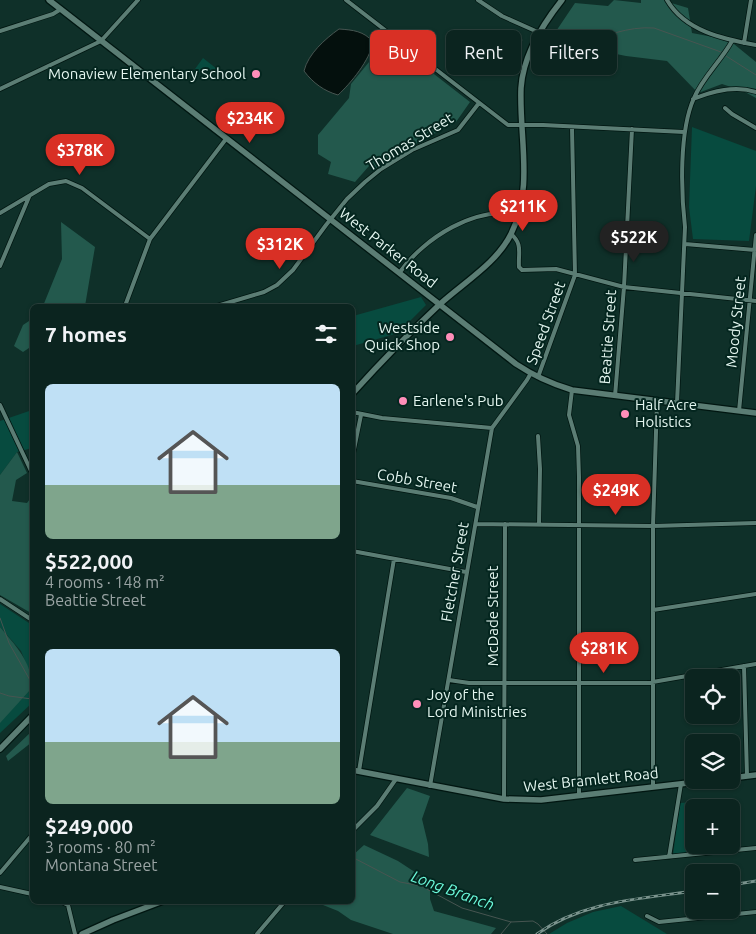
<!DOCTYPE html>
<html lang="en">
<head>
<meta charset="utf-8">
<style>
	body { margin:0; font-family:Ubuntu,sans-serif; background:#19302c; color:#f1f3f6; height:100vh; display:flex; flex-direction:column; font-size:19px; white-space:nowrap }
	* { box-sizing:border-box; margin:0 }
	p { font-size:16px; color:#9aa4a4 }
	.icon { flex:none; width:28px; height:28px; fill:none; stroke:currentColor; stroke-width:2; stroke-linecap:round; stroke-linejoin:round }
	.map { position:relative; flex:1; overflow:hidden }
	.details { position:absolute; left:30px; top:304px; width:325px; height:600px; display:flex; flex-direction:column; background:#0b241f; border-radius:8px; box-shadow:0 1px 4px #0004,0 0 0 1px #2b413d }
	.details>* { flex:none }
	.guide { position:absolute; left:370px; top:30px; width:310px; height:45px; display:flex; gap:10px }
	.tools { position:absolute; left:685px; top:669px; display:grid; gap:10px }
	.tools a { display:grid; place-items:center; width:55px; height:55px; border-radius:8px; background:#0b241f; box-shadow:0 1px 4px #0004,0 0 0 1px #2b413d; font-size:25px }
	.price { position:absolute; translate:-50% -42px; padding:0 11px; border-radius:18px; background:#d93025; color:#fff; font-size:16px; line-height:32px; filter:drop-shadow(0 1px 2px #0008) }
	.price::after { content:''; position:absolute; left:50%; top:30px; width:15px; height:11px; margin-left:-8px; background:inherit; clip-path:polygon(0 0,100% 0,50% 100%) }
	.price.selected { background:#222; color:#fff }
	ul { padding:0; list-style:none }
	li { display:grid; align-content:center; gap:10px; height:265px; padding:0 15px }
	li span { display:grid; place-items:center; height:155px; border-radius:8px; color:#555 }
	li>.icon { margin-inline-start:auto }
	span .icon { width:90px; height:90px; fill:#fffc; stroke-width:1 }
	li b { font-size:21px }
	h2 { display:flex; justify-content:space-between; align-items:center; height:60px; padding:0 15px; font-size:21px }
	.tag { padding:0 18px; border-radius:8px; background:#0b241f; box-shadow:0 1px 4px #0004,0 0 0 1px #2b413d; font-size:18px; line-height:45px }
	.tag.selected { background:#d93025; color:#fff }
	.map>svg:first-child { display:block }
	.green { fill:#074b3f }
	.forest { fill:#23594d }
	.water { fill:#04100d; stroke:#475551 }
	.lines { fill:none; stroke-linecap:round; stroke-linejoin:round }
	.stream { stroke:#475551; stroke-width:1 }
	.street-casing { stroke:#011611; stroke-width:5.5 }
	.secondary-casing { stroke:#011611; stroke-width:8 }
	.street { stroke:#5b7d74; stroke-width:4 }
	.secondary { stroke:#5b7d74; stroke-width:5.5 }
	.rail-casing { stroke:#7a938d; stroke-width:3 }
	.rail { stroke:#04261f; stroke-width:1; stroke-dasharray:4; stroke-linecap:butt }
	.poi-dot { fill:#ff8eb9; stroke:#04261f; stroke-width:2 }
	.labels { text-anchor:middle; stroke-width:4; stroke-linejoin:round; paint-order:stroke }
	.poi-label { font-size:15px; fill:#e3f5ef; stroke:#04261f; text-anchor:start }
	.street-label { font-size:15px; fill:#e3f5ef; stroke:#04261f }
	.water-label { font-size:16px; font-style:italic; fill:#6cfadb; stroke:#04261f }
</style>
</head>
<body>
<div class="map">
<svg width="756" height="934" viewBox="0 0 756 934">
	<rect width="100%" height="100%" fill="#0f3029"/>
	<path class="green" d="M203 58 217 69 209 79 195 69Z
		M692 127 756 151V186L749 241 693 239 689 207Z
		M421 297 426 305 398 333 353 346V316Z
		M32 410V448L17 452 0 475V421Z
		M0 604 32 625V678L21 651 0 627Z
		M32 688V703L0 733V698L19 702Z
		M695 802 694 845H697V853L673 855 680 803Z
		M621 906 667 934H549L567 923 593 912Z"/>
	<path class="forest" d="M614 0 641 3V0H668V2L688 8 692 33 729 40 756 62V98L743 91 722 84 698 93 667 61 626 56 592 49H544L575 3 608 6Z
		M394 43 470 102 456 122 419 142 375 169 369 166 355 182 328 174 331 162 318 154V135L349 98 351 84 369 62 378 64Z
		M61 222 95 247 85 306H43L62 259Z
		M32 319V346L23 352 14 346 23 325Z
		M17 452 27 473 16 480 12 501 27 503 32 496 30 547 32 548V612L31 613 0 595V475Z
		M0 627C15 645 33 663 32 688L0 723Z
		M32 731V742L8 761 6 756Z
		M407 788 430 796 422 819 428 844 429 857 370 835Z
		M364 845 398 861 430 882V899L434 911 496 928 491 934H393L351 920 338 911 313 901H352L353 855Z"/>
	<path class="water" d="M339 29C353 30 364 31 373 42 370 60 351 83 338 95 324 91 313 83 304 71 308 54 325 39 339 29Z"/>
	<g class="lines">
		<path class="stream" d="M486 36 522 40
			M548 46C559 45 570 45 580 43 605 37 627 26 654 28L721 52
			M726 56 756 75
			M0 618 9 643 31 682 32 691 30 699
			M0 693 9 696 32 699
			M352 857 400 882 421 886 462 908 511 922 533 921 538 924 547 934
			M501 934 511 922"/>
		<defs>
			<path id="street" d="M346 0 508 125H543L684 132
				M478 0 502 16 540 33
				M667 0C685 31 723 39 756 45
				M0 31 53 14 61 9
				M744 43 751 0
				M0 89 101 41 138 0
				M693 99C713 91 735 85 756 92
				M725 108 732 114 756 128
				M0 213 49 184 66 181 82 188 150 239
				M511 234C523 244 518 253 519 267L522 270 556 269 624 287 756 301
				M685 244 755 250
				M0 266 29 197
				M400 272C423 239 477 204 518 216
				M125 306 150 239 226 139
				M217 306 264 292 277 285 293 270 326 225 347 199 365 182 381 169 412 150 458 130 479 103
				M538 377 575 275 572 127
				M572 390 569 415 578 446 579 477V795
				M615 396 624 287 632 129
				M677 403 685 227C681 192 679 131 694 98 703 77 721 61 732 41
				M0 405 32 473
				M739 411 756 235
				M352 412 382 418 492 428
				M538 436 540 469 539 524
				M352 459 361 415
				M352 481 451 498 477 507
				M476 524 653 526 756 523
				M352 551 466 572
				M0 599 32 620
				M653 610 756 594
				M744 666 747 776
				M449 680 469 683H647L756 664
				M359 771 394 559
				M430 786 492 428 527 380 531 373
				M653 787V526L657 401
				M504 799 505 524
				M352 831 377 806 396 779
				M669 857 681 784
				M635 860 756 848
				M0 873 32 835
				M0 887 32 894
				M60 901 68 905 75 934
				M647 916 659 922 756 912
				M257 934 285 901"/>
			<path id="secondary" d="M49 0 516 364C534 376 552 384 572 390L756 413
				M352 394C380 363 409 333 439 305 463 283 497 263 511 234 534 188 519 137 521 88 523 56 542 25 562 0
				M0 749 32 716
				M352 770 504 799 541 800 714 780
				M731 778 756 775
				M82 934 113 920 163 901"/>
		</defs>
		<use href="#street" class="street-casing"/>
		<use href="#secondary" class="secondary-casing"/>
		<use href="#street" class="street"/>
		<use href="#secondary" class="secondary"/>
		<defs>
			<path id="rail" d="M731 885 756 881
				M537 934C583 901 640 899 694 891"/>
		</defs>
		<use href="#rail" class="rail-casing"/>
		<use href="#rail" class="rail"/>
	</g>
	<g class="poi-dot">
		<circle cx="256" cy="74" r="5"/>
		<circle cx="450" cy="337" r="5"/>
		<circle cx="403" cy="401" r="5"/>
		<circle cx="625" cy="414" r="5"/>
		<circle cx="417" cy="704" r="5"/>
	</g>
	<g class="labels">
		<g class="poi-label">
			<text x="246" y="79" text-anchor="end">Monaview Elementary School</text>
			<text x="440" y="333" text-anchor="end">Westside<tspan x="440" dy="17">Quick Shop</tspan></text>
			<text x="413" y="406">Earlene's Pub</text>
			<text x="635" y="410">Half Acre<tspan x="635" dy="17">Holistics</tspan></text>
			<text x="427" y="700">Joy of the<tspan x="427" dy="17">Lord Ministries</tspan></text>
		</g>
		<g class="street-label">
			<text transform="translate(410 142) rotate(-31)" y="5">Thomas Street</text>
			<text transform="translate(388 248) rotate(38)" y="5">West Parker Road</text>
			<text transform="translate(736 322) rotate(-84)" y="5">Moody Street</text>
			<text transform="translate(546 323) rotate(-70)" y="5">Speed Street</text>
			<text transform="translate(608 337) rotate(-86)" y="5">Beattie Street</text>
			<text transform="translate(417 481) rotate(10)" y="5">Cobb Street</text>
			<text transform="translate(455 572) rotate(-80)" y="5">Fletcher Street</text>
			<text transform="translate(493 616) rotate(-90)" y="5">McDade Street</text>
			<text transform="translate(591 780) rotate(-6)" y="5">West Bramlett Road</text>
		</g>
		<g class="water-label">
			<text transform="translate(453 890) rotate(20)" y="6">Long Branch</text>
		</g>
	</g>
</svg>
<div class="tools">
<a><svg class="icon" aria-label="locate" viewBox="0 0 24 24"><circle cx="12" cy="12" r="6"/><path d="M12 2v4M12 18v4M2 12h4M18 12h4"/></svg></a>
<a><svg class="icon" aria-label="layers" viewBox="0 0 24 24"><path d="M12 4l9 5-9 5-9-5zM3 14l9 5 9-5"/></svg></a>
<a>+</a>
<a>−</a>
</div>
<b class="price" style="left:250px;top:144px">$234K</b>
<b class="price" style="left:80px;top:176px">$378K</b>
<b class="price" style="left:523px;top:232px">$211K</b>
<b class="price selected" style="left:634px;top:263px">$522K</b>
<b class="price" style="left:280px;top:270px">$312K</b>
<b class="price" style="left:616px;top:516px">$249K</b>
<b class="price" style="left:604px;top:674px">$281K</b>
<div class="guide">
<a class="tag selected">Buy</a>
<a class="tag">Rent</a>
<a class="tag">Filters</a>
</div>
<section class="details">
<h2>7 homes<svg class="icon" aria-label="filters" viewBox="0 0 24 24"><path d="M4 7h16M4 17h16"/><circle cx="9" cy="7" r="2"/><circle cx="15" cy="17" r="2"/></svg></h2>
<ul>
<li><span style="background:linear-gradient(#bfe0f5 65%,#7fa58c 0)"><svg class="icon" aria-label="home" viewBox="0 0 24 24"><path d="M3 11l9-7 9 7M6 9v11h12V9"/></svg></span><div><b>$522,000</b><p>4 rooms · 148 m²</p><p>Beattie Street</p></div></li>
<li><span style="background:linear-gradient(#bfe0f5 60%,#7fa58c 0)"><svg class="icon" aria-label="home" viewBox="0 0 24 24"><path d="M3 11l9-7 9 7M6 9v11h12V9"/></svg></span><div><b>$249,000</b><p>3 rooms · 80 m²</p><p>Montana Street</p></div></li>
</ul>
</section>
</div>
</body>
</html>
